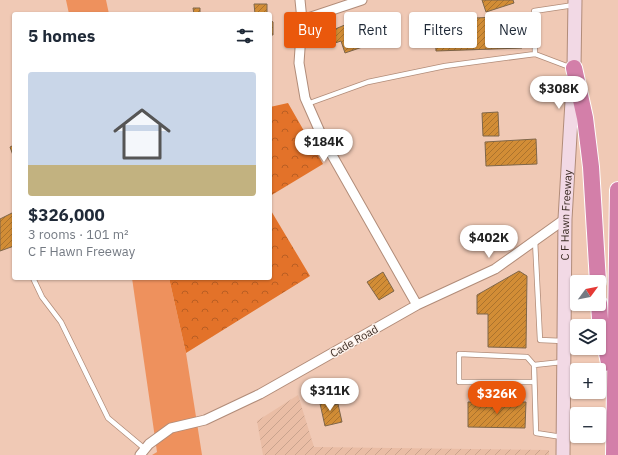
<!DOCTYPE html>
<html lang="en">
<head>
<meta charset="utf-8">
<style>
	body { margin:0; font-family:"IBM Plex Sans",sans-serif; background:#f2f2f3; color:#1f2937; height:100vh; display:flex; flex-direction:column; font-size:15px; white-space:nowrap }
	* { box-sizing:border-box; margin:0 }
	p { font-size:13px; color:#747a83 }
	.icon { flex:none; width:22px; height:22px; fill:none; stroke:currentColor; stroke-width:2; stroke-linecap:round; stroke-linejoin:round }
	.map { position:relative; flex:1; overflow:hidden }
	.sheet { position:absolute; left:12px; top:12px; width:260px; height:268px; display:flex; flex-direction:column; background:#fff; border-radius:4px; box-shadow:0 1px 3px #0004 }
	.sheet>* { flex:none }
	.banner { position:absolute; left:284px; top:12px; width:274px; height:36px; display:flex; gap:8px }
	.needle { width:26px; rotate:58deg }
	.fabs { position:absolute; left:570px; top:275px; display:grid; gap:8px }
	.fabs a { display:grid; place-items:center; width:36px; height:36px; border-radius:4px; background:#fff; box-shadow:0 1px 3px #0004; font-size:20px }
	.price { position:absolute; translate:-50% -34px; padding:0 9px; border-radius:14px; background:#fff; color:#222; font-size:13px; line-height:26px; filter:drop-shadow(0 1px 2px #0008) }
	.price::after { content:''; position:absolute; left:50%; top:24px; width:12px; height:9px; margin-left:-6px; background:inherit; clip-path:polygon(0 0,100% 0,50% 100%) }
	.price.current { background:#ea580c; color:#fff }
	ul { padding:0; list-style:none }
	li { display:grid; align-content:center; gap:8px; height:212px; padding:0 16px }
	li+li { border-top:1px solid #e0e1e3 }
	li span { display:grid; place-items:center; height:124px; border-radius:4px; color:#555 }
	li>.icon { margin-inline-start:auto }
	span .icon { width:72px; height:72px; fill:#fffc; stroke-width:1 }
	li b { font-size:17px }
	h2 { display:flex; justify-content:space-between; align-items:center; height:48px; padding:0 16px; font-size:17px }
	.chip { padding:0 14px; border-radius:4px; background:#fff; box-shadow:0 1px 3px #0004; font-size:14px; line-height:36px }
	.chip.current { background:#ea580c; color:#fff }
	.map>svg:first-child { display:block }
	.industrial { fill:url(#industrial-furrows) }
	.grass { fill:#ee915d }
	.forest { fill:url(#forest-crowns) }
	.building { fill:url(#building-hatch); stroke:#7f664a }
	.lines { fill:none; stroke-linecap:round; stroke-linejoin:round }
	.service-casing { stroke:#b18c79; stroke-width:6 }
	.minor-casing { stroke:#b18c79; stroke-width:11 }
	.secondary-casing { stroke:#b18c79; stroke-width:15 }
	.motorway-casing { stroke:#fff; stroke-width:18 }
	.service { stroke:#fff; stroke-width:4.5 }
	.minor { stroke:#fff; stroke-width:9 }
	.secondary { stroke:#f2d9e5; stroke-width:13 }
	.motorway { stroke:#d37fa9; stroke-width:16 }
	.labels { text-anchor:middle; stroke-width:3; stroke-linejoin:round; paint-order:stroke }
	.street-label { font-size:11px; fill:#392a22; stroke:#fdf1ea }
</style>
</head>
<body>
<div class="map">
<svg width="618" height="455" viewBox="0 0 618 455">
	<defs>
		<pattern id="industrial-furrows" width="10" height="10" patternUnits="userSpaceOnUse"><rect width="10" height="10" fill="#eabda5"/><path d="M-1 1l2-2M0 10L10 0M9 11l2-2" fill="none" stroke="#c9a38e"/></pattern>
		<pattern id="forest-crowns" width="20" height="18" patternUnits="userSpaceOnUse"><rect width="20" height="18" fill="#e37229"/><path d="M2 6a3 3 0 1 1 6 0M12 15a3 3 0 1 1 6 0" fill="none" stroke="#b95e23"/></pattern>
		<pattern id="building-hatch" width="6" height="6" patternUnits="userSpaceOnUse"><rect width="6" height="6" fill="#d28d36"/><path d="M-1 1l2-2M0 6l6-6M5 7l2-2" fill="none" stroke="#ab732d"/></pattern>
	</defs>
	<rect width="100%" height="100%" fill="#f0c9b5"/>
	<path class="industrial" d="M298 395 314 447 549 450V455H263L257 421Z"/>
	<path class="grass" d="M66 0H106L109 14H69Z
		M132 278H169L186 353 202 455H152L157 452Z"/>
	<path class="forest" d="M288 103 323 164 270 196V107Z
		M270 209 310 276 186 353 169 278H270Z"/>
	<path class="building" d="M482 0H513L514 3 486 12Z
		M254 4H267V14H255Z
		M193 8H200V14H191H194Z
		M496 17 497 23H521L522 48 436 51 435 31 475 18Z
		M270 20 273 22V35H270Z
		M347 24 351 36 366 30 371 44 345 53 341 41 326 46 322 34 327 33 326 29 332 28 333 30Z
		M498 112 499 136H483L482 113Z
		M536 139 537 164 486 166 485 142Z
		M14 145V158L10 147Z
		M14 212V246L0 251V219Z
		M519 271 527 276 526 348 488 347V314H477V295Z
		M383 272 394 291 379 300 367 282Z
		M330 396 334 405 338 404 342 422 325 426 319 399Z
		M468 402H526L525 428 468 427Z"/>
	<g class="lines">
		<defs>
			<path id="service" d="M572 68 535 54 534 11 574 5
				M307 104 368 82 445 66 535 54
				M535 240 540 340 563 341
				M33 278 42 297 61 322 108 418 145 449
				M562 362 534 365 536 433 562 437
				M534 365 527 357 459 354V382H534"/>
			<path id="minor" d="M300 0 302 20 299 63 305 98 324 141 417 305
				M302 20 362 0
				M140 455 149 444 171 428 205 420 260 394 417 305 495 269 565 219"/>
			<g id="secondary">
				<path id="s1" d="M563 455 565 219 574 68 575 0"/>
			</g>
			<path id="motorway" d="M574 68 585 118 591 167 598 282
				M599 303 600 319 609 363
				M614 455 618 190"/>
		</defs>
		<use href="#service" class="service-casing"/>
		<use href="#minor" class="minor-casing"/>
		<use href="#secondary" class="secondary-casing"/>
		<use href="#motorway" class="motorway-casing"/>
		<use href="#service" class="service"/>
		<use href="#minor" class="minor"/>
		<use href="#secondary" class="secondary"/>
		<use href="#motorway" class="motorway"/>
	</g>
	<g class="labels">
		<g class="street-label">
			<text dy="4" stroke="none"><textPath href="#s1" startOffset="240">C F Hawn Freeway</textPath></text>
			<text transform="translate(354 341) rotate(-30)" y="4">Cade Road</text>
		</g>
	</g>
</svg>
<div class="fabs">
<a><svg class="needle" viewBox="-14 -14 28 28"><path d="M0-13l5 13h-10z" fill="#e53935"/><path d="M0 13l5-13h-10z" fill="#747a83"/></svg></a>
<a><svg class="icon" aria-label="layers" viewBox="0 0 24 24"><path d="M12 4l9 5-9 5-9-5zM3 14l9 5 9-5"/></svg></a>
<a>+</a>
<a>−</a>
</div>
<b class="price" style="left:559px;top:110px">$308K</b>
<b class="price" style="left:324px;top:163px">$184K</b>
<b class="price" style="left:489px;top:259px">$402K</b>
<b class="price" style="left:330px;top:412px">$311K</b>
<b class="price current" style="left:497px;top:415px">$326K</b>
<div class="banner">
<a class="chip current">Buy</a>
<a class="chip">Rent</a>
<a class="chip">Filters</a>
<a class="chip">New</a>
</div>
<section class="sheet">
<h2>5 homes<svg class="icon" aria-label="filters" viewBox="0 0 24 24"><path d="M4 7h16M4 17h16"/><circle cx="9" cy="7" r="2"/><circle cx="15" cy="17" r="2"/></svg></h2>
<ul>
<li><span style="background:linear-gradient(#c9d6e8 75%,#c2b280 0)"><svg class="icon" aria-label="home" viewBox="0 0 24 24"><path d="M3 11l9-7 9 7M6 9v11h12V9"/></svg></span><div><b>$326,000</b><p>3 rooms · 101 m²</p><p>C F Hawn Freeway</p></div></li>
</ul>
</section>
</div>
</body>
</html>
